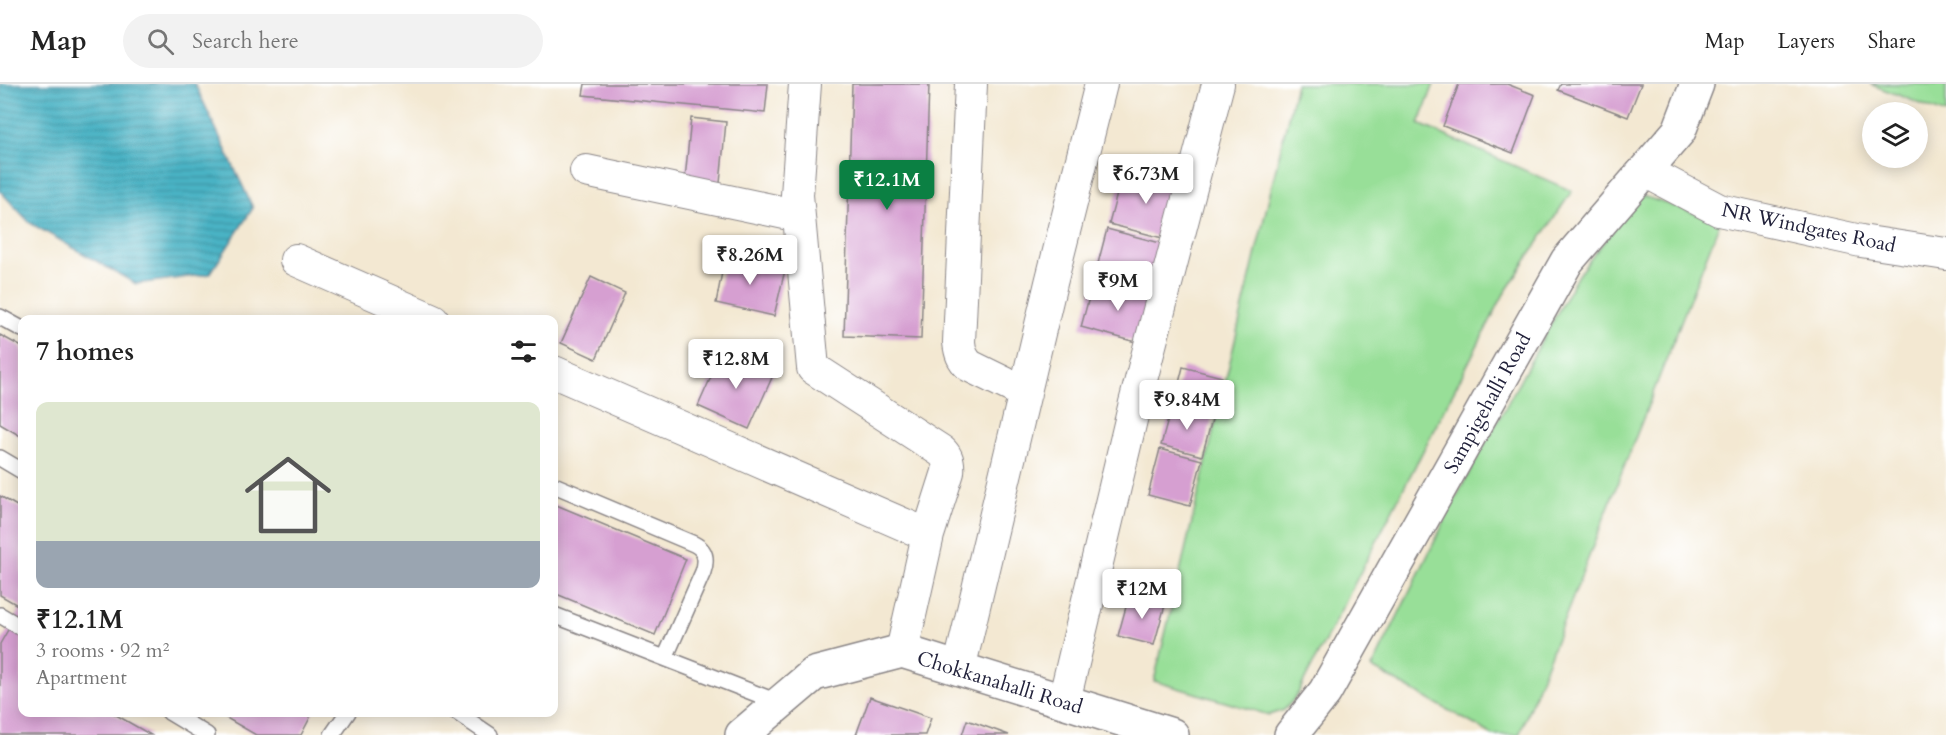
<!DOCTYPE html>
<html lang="en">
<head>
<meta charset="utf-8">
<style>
	body { margin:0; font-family:Cardo,serif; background:#f2f2f2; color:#222; height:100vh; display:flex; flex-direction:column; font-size:22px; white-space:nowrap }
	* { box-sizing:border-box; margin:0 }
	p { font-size:20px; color:#767676 }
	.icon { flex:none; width:33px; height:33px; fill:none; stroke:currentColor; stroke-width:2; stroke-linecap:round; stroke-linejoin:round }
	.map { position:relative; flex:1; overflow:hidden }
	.panel { position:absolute; left:18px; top:231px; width:540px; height:402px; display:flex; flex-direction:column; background:#fff; border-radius:12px; box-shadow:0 3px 15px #0003 }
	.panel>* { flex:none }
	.buttons { position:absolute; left:1862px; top:18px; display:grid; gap:12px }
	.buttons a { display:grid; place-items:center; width:66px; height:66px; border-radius:50%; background:#fff; box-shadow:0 3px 15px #0003; font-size:30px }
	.price { position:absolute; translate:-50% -51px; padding:0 14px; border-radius:6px; background:#fff; color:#222; font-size:20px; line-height:39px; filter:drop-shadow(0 2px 3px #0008) }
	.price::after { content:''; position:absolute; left:50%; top:36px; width:18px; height:14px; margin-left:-9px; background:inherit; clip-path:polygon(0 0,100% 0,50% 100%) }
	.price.selected { background:#0b8043; color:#fff }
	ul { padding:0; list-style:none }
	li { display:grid; align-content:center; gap:12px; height:318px; padding:0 18px }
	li+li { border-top:2px solid #e0e0e0 }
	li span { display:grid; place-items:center; height:186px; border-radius:12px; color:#555 }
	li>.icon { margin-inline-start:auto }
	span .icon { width:108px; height:108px; fill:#fffc; stroke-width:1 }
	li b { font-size:26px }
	h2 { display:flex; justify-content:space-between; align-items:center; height:72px; padding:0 18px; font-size:26px }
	header { display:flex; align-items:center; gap:36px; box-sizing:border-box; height:84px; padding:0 30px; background:#fff; border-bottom:2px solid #e0e0e0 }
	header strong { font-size:28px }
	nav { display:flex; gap:33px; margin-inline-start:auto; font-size:21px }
	.search { width:420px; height:54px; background:#f2f2f2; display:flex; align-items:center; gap:15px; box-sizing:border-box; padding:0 21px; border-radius:33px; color:#767676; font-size:22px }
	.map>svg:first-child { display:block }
	.grass { fill:#98df98; stroke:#5d806a; stroke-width:1.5 }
	.water { fill:url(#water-rules); stroke:#356a80; stroke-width:1.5 }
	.building { fill:#d69fd1 }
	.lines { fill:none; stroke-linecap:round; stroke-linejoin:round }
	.lane-casing { stroke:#8a8586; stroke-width:18 }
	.street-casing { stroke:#8a8586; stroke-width:34 }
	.secondary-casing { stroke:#8a8586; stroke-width:36 }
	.lane { stroke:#fff; stroke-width:15 }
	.street { stroke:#fff; stroke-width:32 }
	.secondary { stroke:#fff; stroke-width:33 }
	.labels { text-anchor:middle; stroke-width:4.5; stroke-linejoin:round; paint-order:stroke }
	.street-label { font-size:20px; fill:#22223b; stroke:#fff }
</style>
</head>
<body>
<header>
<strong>Map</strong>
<div class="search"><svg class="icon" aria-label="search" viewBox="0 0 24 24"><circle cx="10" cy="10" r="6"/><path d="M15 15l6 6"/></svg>Search here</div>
<nav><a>Map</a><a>Layers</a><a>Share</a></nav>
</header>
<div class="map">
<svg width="1946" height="651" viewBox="0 0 1946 651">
	<defs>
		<pattern id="water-rules" width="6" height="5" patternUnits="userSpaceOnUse" patternTransform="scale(1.5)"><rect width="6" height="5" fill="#48b3c5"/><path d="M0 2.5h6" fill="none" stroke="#3c91a1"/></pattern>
	</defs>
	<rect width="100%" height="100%" fill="#fff"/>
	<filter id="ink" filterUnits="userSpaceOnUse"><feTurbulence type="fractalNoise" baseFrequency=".0167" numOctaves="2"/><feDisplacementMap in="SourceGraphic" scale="12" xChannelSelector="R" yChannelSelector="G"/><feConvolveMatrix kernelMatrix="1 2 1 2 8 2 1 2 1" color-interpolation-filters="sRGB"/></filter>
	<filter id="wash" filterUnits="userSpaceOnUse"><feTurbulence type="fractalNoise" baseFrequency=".008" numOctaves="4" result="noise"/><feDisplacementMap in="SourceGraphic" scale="24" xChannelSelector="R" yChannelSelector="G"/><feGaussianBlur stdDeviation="1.35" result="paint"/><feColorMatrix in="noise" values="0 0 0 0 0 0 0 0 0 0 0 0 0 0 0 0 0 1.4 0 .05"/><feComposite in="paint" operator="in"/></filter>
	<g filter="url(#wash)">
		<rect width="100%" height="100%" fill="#f3e8d2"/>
		<path class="grass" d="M1296 0H1434L1419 40 1572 107 1504 210 1296 613 1284 626 1269 631 1154 597Z
			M1870 0H1946V30Z
			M1640 111 1720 138 1519 651H1493L1372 584 1460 406 1578 191Z"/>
		<path class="water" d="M0 0H195L253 124 210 190 136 200 30 139 0 107Z"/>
		<g id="blocks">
			<path class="building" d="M585 0H768L765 29 583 11Z
				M852 0H929L921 255 844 252Z
				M1459 0H1507L1535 11 1513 69 1443 42Z
				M1561 0H1641L1628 33 1558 6Z
				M691 34 726 38 720 99 685 95Z
				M1123 87 1184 103 1170 156 1109 140Z
				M1107 145 1168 161 1155 207 1095 191Z
				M725 173 785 186 774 232 716 219Z
				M591 193 625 209 596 275 561 259Z
				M1094 195 1156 212 1143 260 1081 243Z
				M0 251 22 263V353L0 340Z
				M723 266 774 289 749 345 698 322Z
				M1183 283 1222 293 1213 325 1175 315Z
				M1172 321 1213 332 1202 372 1161 361Z
				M1160 365 1202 376 1190 422 1148 411Z
				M0 412 22 425V628H111L151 651H0V560L21 523 0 511Z
				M554 420 686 475 655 551 554 509Z
				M1129 512 1165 521 1154 561 1118 552Z
				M870 613 931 634 925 651H856Z
				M216 628H313L301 651H256Z
				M967 636 1009 651H962Z"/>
		</g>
	</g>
	<g filter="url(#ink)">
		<use href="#blocks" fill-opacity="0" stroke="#8a8586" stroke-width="1.5"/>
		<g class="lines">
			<defs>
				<path id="lane" d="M0 233 22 245
					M0 374 22 387
					M554 401 694 460C706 466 707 476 703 488L665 574
					M0 531 22 544
					M554 531 780 619
					M169 628 207 651
					M456 628 490 651
					M332 651 348 628"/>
				<path id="street" d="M805 0 797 111 813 284 941 367C948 373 949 379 948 388L928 451 902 567
					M971 0 959 258C960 268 962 275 970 282L1025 309
					M586 87 799 132
					M1645 87 1719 126 1861 157 1946 170
					M296 176 433 236
					M554 288 928 451
					M959 585 1051 199 1101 0
					M1064 617 1135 319 1218 0"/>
				<path id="secondary" d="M742 651 814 590 902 567 1172 651
					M1291 651 1325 608 1567 177 1679 47 1697 0"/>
			</defs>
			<use href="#lane" class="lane-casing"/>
			<use href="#street" class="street-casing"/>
			<use href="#secondary" class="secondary-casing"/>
			<use href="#lane" class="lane"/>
			<use href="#street" class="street"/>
			<use href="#secondary" class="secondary"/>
		</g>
	</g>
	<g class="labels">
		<g class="street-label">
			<text transform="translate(1809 143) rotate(12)" y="7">NR Windgates Road</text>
			<text transform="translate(1487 319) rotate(-61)" y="7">Sampigehalli Road</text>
			<text transform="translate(1000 598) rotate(17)" y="7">Chokkanahalli Road</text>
		</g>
	</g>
</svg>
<div class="buttons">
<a><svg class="icon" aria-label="layers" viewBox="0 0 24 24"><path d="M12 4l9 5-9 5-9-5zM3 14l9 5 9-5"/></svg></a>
</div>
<b class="price" style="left:1146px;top:121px">₹6.73M</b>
<b class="price selected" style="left:887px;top:127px">₹12.1M</b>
<b class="price" style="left:750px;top:202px">₹8.26M</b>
<b class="price" style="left:1118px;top:228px">₹9M</b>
<b class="price" style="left:736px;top:306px">₹12.8M</b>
<b class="price" style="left:1187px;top:347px">₹9.84M</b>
<b class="price" style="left:1142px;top:536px">₹12M</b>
<section class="panel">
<h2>7 homes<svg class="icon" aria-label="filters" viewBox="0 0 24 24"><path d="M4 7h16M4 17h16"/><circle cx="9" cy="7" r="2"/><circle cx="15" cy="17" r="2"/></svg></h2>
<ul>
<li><span style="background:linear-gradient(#dfe7d0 75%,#9aa5b1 0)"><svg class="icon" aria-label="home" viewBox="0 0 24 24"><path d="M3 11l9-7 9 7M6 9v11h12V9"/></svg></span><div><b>₹12.1M</b><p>3 rooms · 92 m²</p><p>Apartment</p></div></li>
</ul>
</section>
</div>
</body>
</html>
